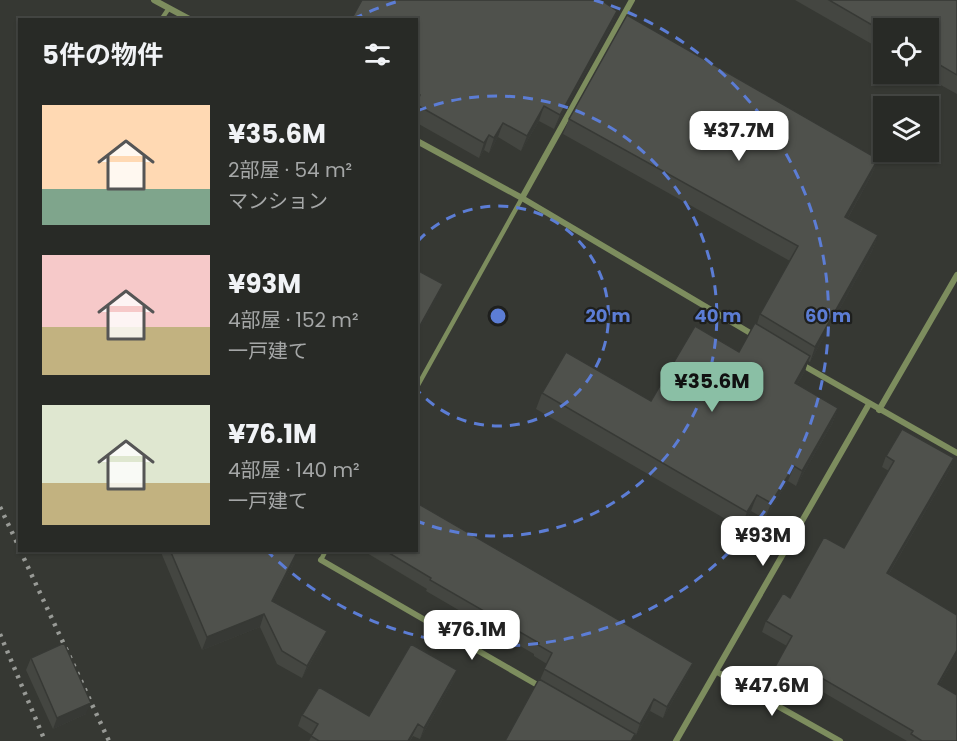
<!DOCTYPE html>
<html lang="ja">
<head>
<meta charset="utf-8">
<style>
	body { margin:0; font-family:Poppins,"Noto Sans JP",sans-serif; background:#30322e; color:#f1f3f6; height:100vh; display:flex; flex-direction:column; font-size:22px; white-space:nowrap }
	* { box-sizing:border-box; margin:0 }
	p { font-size:20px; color:#a5a7a7 }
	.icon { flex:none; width:33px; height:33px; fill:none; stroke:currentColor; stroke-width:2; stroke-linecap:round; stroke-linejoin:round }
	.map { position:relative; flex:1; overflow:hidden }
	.details { position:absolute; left:18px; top:18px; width:400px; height:534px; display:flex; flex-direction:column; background:#282a26; border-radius:0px; box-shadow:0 2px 4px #0004,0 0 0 2px #444643 }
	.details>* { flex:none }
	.buttons { position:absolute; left:873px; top:18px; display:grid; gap:12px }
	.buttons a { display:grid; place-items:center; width:66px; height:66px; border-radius:0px; background:#282a26; box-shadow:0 2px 4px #0004,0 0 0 2px #444643; font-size:30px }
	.price { position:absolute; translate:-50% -51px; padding:0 14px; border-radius:12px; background:#fff; color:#222; font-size:20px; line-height:39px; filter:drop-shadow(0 2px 3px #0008) }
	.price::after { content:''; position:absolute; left:50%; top:36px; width:18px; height:14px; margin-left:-9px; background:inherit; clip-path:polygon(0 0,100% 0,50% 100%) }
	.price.active { background:#8abfa5; color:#111 }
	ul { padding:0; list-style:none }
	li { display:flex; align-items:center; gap:18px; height:150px; padding:0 24px }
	li span { display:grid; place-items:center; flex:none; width:168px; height:120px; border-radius:0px; color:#555 }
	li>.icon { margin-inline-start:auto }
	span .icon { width:72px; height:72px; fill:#fffc; stroke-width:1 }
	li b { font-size:26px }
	h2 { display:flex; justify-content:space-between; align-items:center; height:72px; padding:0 24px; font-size:26px }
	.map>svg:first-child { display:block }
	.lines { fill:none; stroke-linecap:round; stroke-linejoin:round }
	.service { stroke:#7d8d5e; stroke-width:4.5 }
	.minor { stroke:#7d8d5e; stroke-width:6 }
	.rail { stroke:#989a96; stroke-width:4.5; stroke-dasharray:3 6; stroke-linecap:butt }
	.wall { fill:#444641 }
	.shaded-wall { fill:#373935 }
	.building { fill:#4f514c; stroke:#373935; stroke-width:1.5 }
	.ring { fill:none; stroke:#5c7dd5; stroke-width:3; stroke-dasharray:10 8 }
	.centre { fill:#5c7dd5; stroke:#1e1f1d; stroke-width:3 }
	.ring-label { font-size:18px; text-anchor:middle; font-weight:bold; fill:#5c7dd5; stroke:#1e1f1d; stroke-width:4.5; stroke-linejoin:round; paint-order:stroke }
</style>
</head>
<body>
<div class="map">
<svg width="957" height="741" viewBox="0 0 957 741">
	<rect width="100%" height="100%" fill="#363833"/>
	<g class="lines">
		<path class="service" d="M161 20 169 8
			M417 387 522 198
			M321 560 326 550"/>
		<path class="minor" d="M154 0 191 20
			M417 141 522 198 757 337
			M522 198 632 0
			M799 363 957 453
			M879 410 957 275
			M321 560 541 687
			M717 672 840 741
			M676 741 869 404"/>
		<path class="rail" d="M0 507 20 549
			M20 550 109 741
			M0 634 45 741"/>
	</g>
	<path class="wall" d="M795 0H957V94L921 74H928V28H884V51Z
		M617 11 612 25 554 129 539 121 521 151 498 137 489 153 484 150 479 158 417 123V20Z
		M569 119 878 159 872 174 848 218 878 235 872 251 810 362 808 361 805 371 797 385 838 408 832 424 796 486 788 481 765 519 751 511 741 528 536 409 542 393 651 401 739 352 757 324 760 314 790 261 563 134Z
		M886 456 954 458 950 469 889 574 957 655 939 685 957 741H907L816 688 810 700 771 678 775 667 787 646 762 632 766 621 844 548 889 471 882 467Z
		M160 550H295L293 564 273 601 322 643 302 678 277 664 260 627 202 650Z
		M362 550H417L688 674 663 718 650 711 636 735 540 680 547 664 534 656V654L426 591 427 589Z
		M31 658 86 714 53 729 26 670Z
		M453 681 420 739 413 736 410 741H309L312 735 298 726 302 715 369 716Z"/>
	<path class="shaded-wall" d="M617 11 612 25 554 129 560 115Z
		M544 106 539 121 521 151 527 136Z
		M503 123 498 137 489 153 494 138Z
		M489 135 484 150 479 158 484 143Z
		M878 159 872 174 840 232 845 217Z
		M878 235 872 251 810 362 815 347Z
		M443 284 438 297 417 335V331Z
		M810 356 805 371 789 399 795 383Z
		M838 408 832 424 796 486 802 471Z
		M954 458 950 469 883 584 887 573Z
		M794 466 788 481 765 519 771 503Z
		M757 495 751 511 741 528 747 512Z
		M297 552 293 564 267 613 272 601Z
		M264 614 260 627 202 650 207 637Z
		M327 631 322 643 302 678 307 666Z
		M957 650V655L933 695 938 684Z
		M693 663 688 674 663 718 667 707Z
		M457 670 453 681 420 739 424 728Z
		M820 677 816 688 810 700 814 689Z
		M654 699 650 711 636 735 640 724Z
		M91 703 86 714 53 729 57 718Z
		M418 724 410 741H408Z"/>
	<path class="building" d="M362 0H601L617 11 560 115 544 106 527 136 503 123 494 138 489 135 484 143 417 105V102L420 95 417 94V20H351Z
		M829 0H957V75L928 58V28H884V32Z
		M627 15 878 159 845 217 878 235 815 347 760 314 798 246 569 119Z
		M417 270 443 284 417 331Z
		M755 323 810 356 795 383 838 408 802 471 794 466 771 503 757 495 747 512 542 393 566 352 651 401 695 326 739 352Z
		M902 429 954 458 887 573 957 615V650L938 684 957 695V741H922L911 734 913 731 820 677 814 689 775 667 792 636 766 621 783 593 790 598 824 537 844 548 894 461 886 456Z
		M417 503 693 663 667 707 654 699 640 724 544 669 552 653 538 645 539 643 430 580 431 578 384 550H417Z
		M170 550H295L297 552 272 601 327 631 307 666 282 651 264 614 207 637Z
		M64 643 91 703 57 718 31 658Z
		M411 644 457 670 424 728 418 724 408 741H319L311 736 318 724 302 715 319 687 369 716Z
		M539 679 635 734 631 741H505Z"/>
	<g class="ring">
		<path d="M418 241A110 110 0 1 1 418 391"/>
		<path d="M417 111A220 220 0 1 1 417 521"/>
		<path d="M353 19A330 330 0 0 1 402 0M594 0A330 330 0 1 1 267 551"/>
	</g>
	<circle cx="498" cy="316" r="9" class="centre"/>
	<g class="ring-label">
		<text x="608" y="322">20 m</text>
		<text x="718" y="322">40 m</text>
		<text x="828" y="322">60 m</text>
	</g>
</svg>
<div class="buttons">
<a><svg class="icon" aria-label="locate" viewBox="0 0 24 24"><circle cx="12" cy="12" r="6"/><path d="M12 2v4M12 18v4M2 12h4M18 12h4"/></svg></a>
<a><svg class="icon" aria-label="layers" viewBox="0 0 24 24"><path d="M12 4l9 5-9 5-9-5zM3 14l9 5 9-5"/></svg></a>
</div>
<b class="price" style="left:739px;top:162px">¥37.7M</b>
<b class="price active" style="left:712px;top:413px">¥35.6M</b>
<b class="price" style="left:763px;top:567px">¥93M</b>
<b class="price" style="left:472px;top:661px">¥76.1M</b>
<b class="price" style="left:772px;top:717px">¥47.6M</b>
<section class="details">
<h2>5件の物件<svg class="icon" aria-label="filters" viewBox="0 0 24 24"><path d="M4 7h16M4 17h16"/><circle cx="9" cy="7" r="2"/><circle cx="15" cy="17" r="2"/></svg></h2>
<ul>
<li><span style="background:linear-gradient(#ffd9b3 70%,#7fa58c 0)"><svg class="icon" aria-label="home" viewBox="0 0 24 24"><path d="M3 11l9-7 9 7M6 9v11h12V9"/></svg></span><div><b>¥35.6M</b><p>2部屋 · 54 m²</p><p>マンション</p></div></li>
<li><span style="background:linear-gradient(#f6c9c9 60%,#c2b280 0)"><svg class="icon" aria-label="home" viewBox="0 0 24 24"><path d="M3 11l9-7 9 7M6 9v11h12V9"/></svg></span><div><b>¥93M</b><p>4部屋 · 152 m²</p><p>一戸建て</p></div></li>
<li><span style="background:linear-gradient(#dfe7d0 65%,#c2b280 0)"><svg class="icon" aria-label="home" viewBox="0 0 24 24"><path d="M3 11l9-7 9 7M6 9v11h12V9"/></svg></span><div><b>¥76.1M</b><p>4部屋 · 140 m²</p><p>一戸建て</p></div></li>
</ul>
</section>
</div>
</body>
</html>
